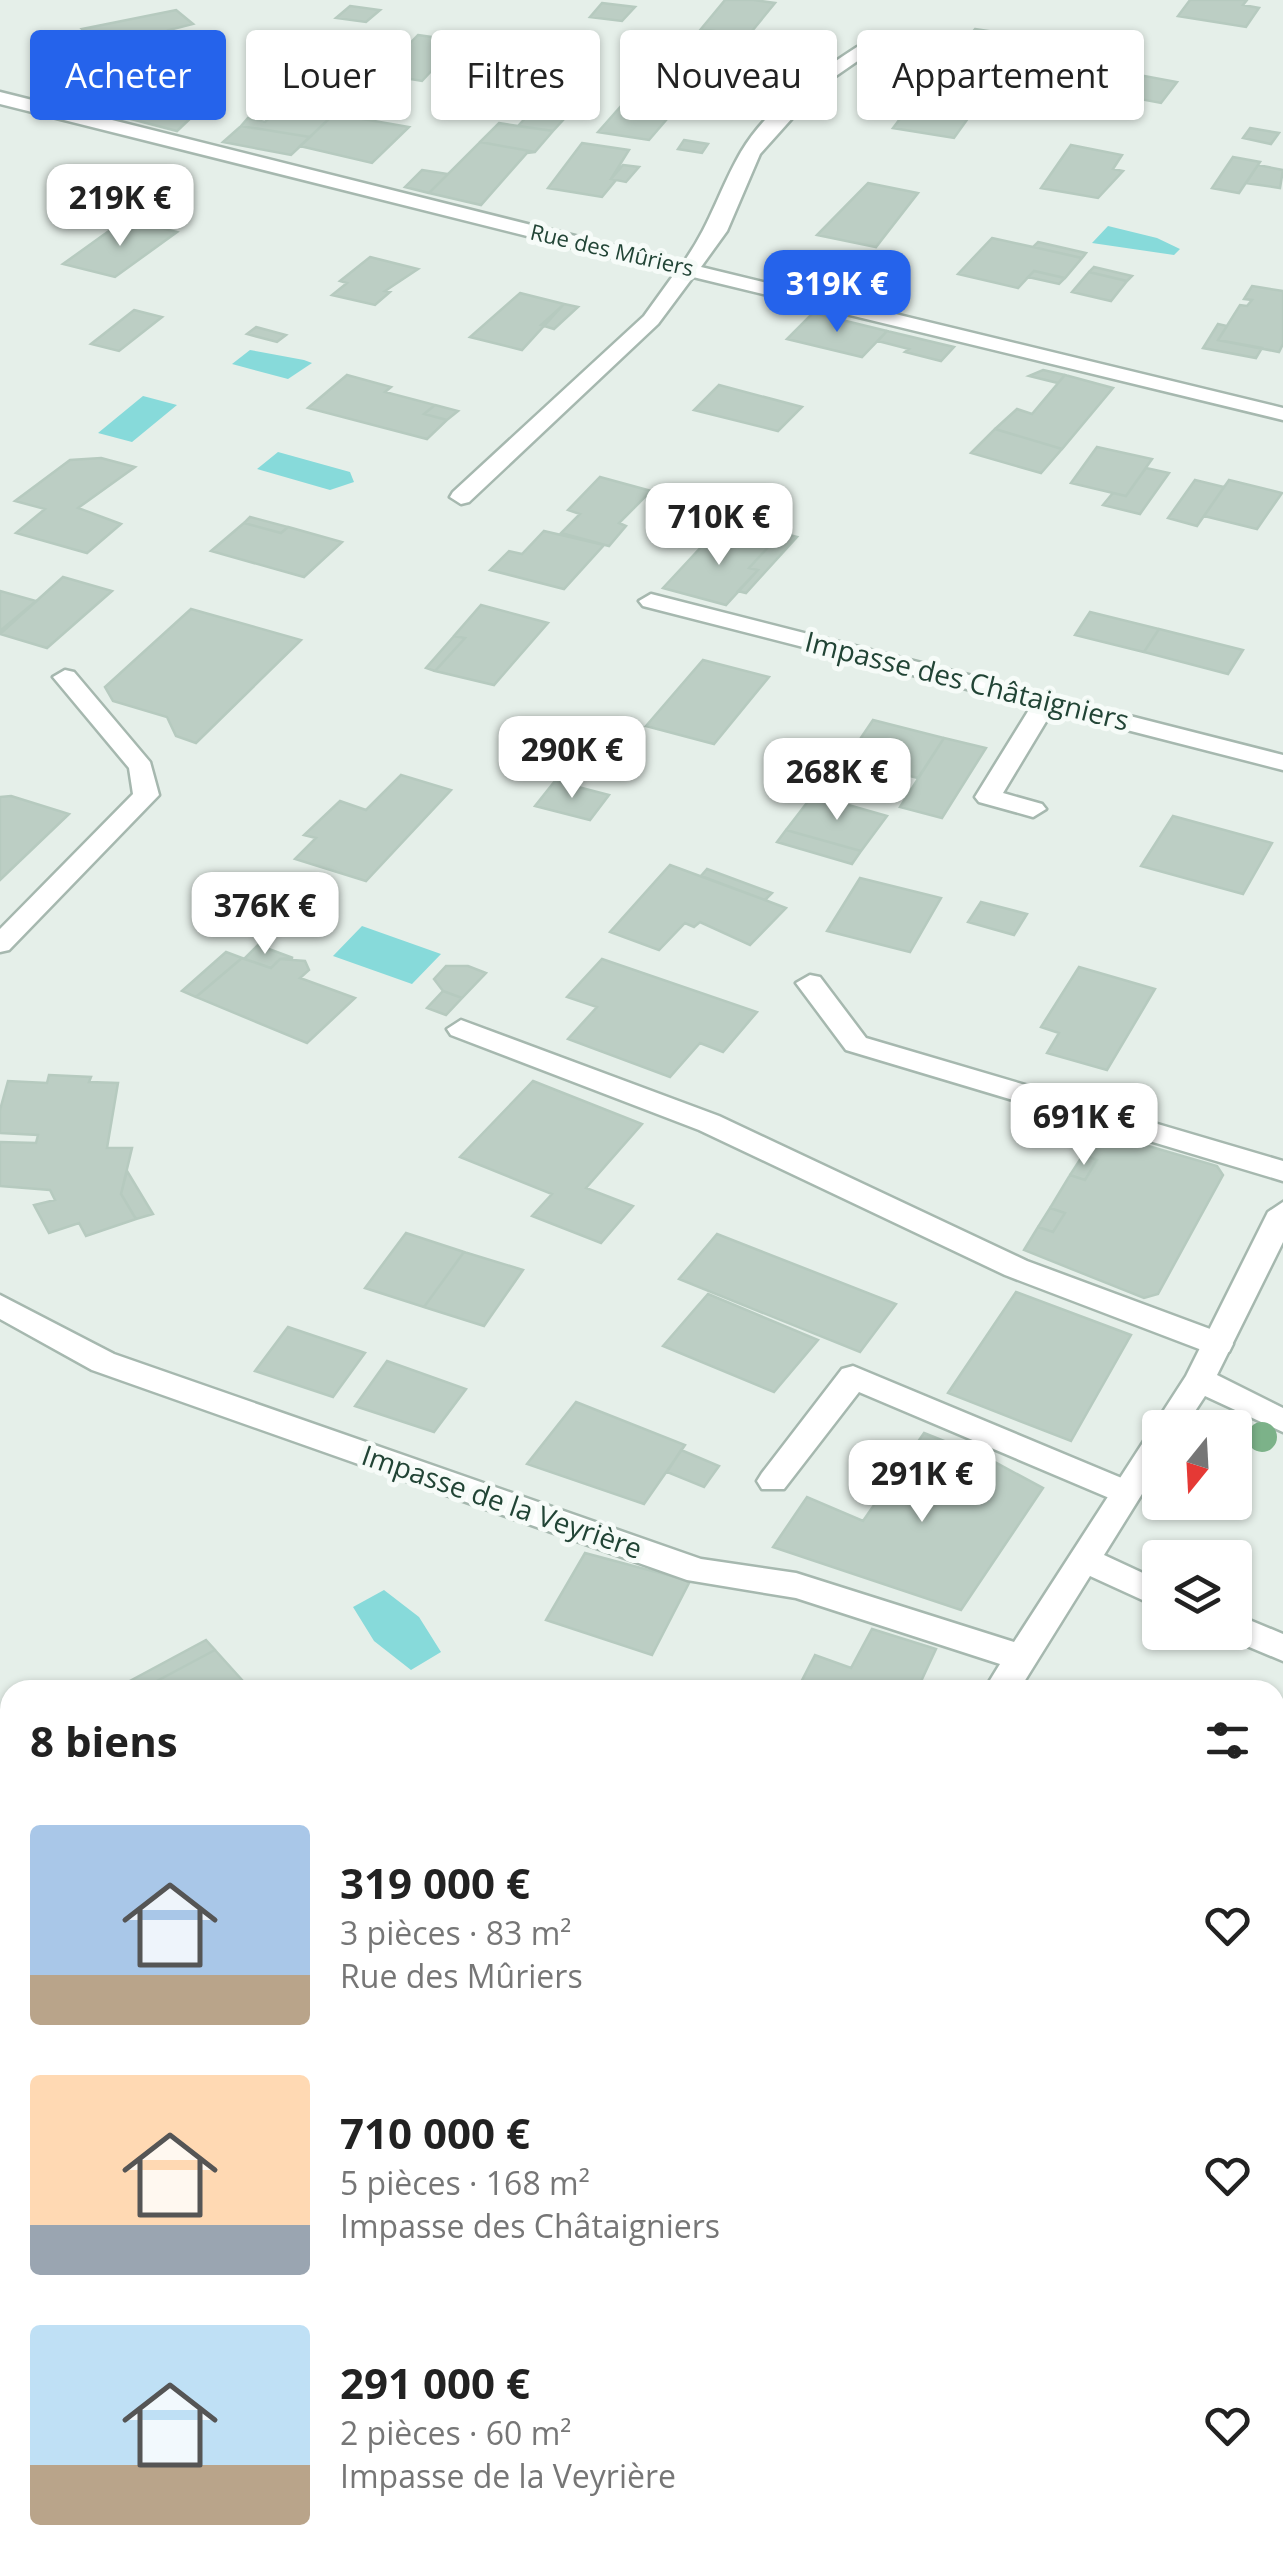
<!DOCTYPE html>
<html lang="fr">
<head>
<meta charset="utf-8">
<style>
	body { margin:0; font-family:"Open Sans",sans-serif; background:#f6f6f6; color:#222; height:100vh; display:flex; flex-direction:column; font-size:38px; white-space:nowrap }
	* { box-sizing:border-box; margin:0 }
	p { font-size:32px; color:#767676 }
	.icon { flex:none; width:55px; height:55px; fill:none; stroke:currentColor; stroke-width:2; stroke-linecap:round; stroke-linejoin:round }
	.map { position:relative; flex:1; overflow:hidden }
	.panel { position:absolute; left:0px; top:1680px; width:1285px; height:892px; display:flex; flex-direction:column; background:#fff; border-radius:30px 30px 0 0; box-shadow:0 2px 8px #0004 }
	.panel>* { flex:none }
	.guide { position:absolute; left:30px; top:30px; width:1225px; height:90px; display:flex; gap:20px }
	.needle { width:65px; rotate:198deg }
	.buttons { position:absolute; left:1142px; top:1410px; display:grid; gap:20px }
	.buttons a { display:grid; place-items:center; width:110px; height:110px; border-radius:10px; background:#fff; box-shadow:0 2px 8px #0004; font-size:50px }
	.price { position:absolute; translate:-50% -85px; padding:0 22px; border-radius:20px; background:#fff; color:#222; font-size:32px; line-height:65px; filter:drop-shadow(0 2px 5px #0008) }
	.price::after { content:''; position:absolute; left:50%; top:60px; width:30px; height:22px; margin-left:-15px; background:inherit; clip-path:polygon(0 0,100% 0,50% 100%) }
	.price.active { background:#2563eb; color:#fff }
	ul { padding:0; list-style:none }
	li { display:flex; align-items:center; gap:30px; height:250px; padding:0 30px }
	li span { display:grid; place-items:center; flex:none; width:280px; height:200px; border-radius:10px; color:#555 }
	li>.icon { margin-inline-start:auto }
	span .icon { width:120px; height:120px; fill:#fffc; stroke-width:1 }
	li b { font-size:42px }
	h2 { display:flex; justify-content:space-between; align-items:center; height:120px; padding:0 30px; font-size:42px }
	.chip { padding:0 35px; border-radius:10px; background:#fff; box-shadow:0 2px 8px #0004; font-size:35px; line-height:90px }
	.chip.active { background:#2563eb; color:#fff }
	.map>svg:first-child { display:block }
	.water { fill:#87dada }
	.building { fill:#bccec4; stroke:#b6cabf; stroke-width:2.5 }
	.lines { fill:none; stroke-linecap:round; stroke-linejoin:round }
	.service-casing { stroke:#a6b8af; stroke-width:5 }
	.minor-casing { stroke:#a6b8af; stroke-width:5 }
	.service { fill:#fff; fill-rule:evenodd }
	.minor { fill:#fff; fill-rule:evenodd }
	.tree { fill:#7cb289 }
	.labels { text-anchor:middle; stroke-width:10; stroke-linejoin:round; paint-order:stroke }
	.far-street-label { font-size:22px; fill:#214435; stroke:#f6fbf8 }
	.street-label { font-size:28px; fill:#214435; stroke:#f6fbf8 }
</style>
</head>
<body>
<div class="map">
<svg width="1283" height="2572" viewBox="0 0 1283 2572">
	<rect width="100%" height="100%" fill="#e5efe9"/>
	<path class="water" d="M1108 226 1157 238 1180 249 1174 255 1092 243Z
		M250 350 304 360 312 363 288 379 232 364Z
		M143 396 177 405 132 442 98 433Z
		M278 452 350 472 354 482 330 490 257 469Z
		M362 926 441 954 412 984 333 956Z
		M384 1590 419 1617 441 1652 411 1670 374 1641 353 1607Z"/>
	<path class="building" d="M725 0H754L775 3 748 36 701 29Z
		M1190 0H1247L1243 5 1259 8 1246 27 1178 16Z
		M602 3 635 7 622 21 590 17Z
		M350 6 380 10 366 22 336 18Z
		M176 10 193 24 169 30 174 34 124 40 130 45 110 64 68 57 91 37 82 29Z
		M975 29 1022 36 1009 53 1033 56 1021 74 949 62Z
		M470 33 511 38 488 64 447 58Z
		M418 35 459 41 422 81 380 74Z
		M525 51 551 55 517 95 491 91Z
		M341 69 375 74 357 91 324 85Z
		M1128 73 1177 82 1161 103 1113 94Z
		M120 84 148 91 142 96 195 114 177 131 92 109Z
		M924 87 984 96 954 138 893 128Z
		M636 89 686 97 649 140 598 132Z
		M292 98 331 104 323 112 334 114 310 137 241 126 248 118 265 122Z
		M542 100 577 105 553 131 518 126Z
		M334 114 409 127 372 163 300 146Z
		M499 123 518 126 553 131 535 152 480 142Z
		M241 126 310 137 291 155 223 142Z
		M1250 128 1279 133 1271 144 1243 138Z
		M684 140 708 144 702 153 678 149Z
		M480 142 535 152 527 153 481 205 429 193Z
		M582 143 629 150 611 179 616 180 602 197 548 188Z
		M1071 145 1122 155 1113 169 1123 171 1098 198 1041 188Z
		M1233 157 1260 162 1239 193 1212 188Z
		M623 165 639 167 626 182 611 179Z
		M1258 165 1283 170 1280 188 1246 183Z
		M422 170 448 174 429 193 405 187Z
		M868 183 918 193 876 247 817 235Z
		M141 223 177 232 115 277 63 264 113 228 128 232Z
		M992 238 1033 247 1082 258 1065 278 1034 271 1018 288 958 274Z
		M1038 242 1086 253 1082 258 1033 247Z
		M370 257 418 269 385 291 390 292 375 305 332 295 347 283 340 281Z
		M880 259 904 264 894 277 870 272Z
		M1094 267 1132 276 1127 281 1089 272Z
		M1034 271 1065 278 1059 284 1028 277Z
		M1089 272 1127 281 1111 301 1072 292Z
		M1252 286 1283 291V344L1279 352 1218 340 1240 305 1247 306 1252 300 1244 299Z
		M520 293 564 304 522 350 470 337Z
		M564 304 578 307 554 329 541 325Z
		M134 310 162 317 119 351 91 344Z
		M813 313 887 331 862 357 787 339Z
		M1218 324 1227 326 1218 340 1262 348 1256 358 1203 348Z
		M256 327 286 335 277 342 247 334Z
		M887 331 954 347 941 361 905 352 909 349 878 341Z
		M1043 370 1065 375 1058 383 1029 376Z
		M347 375 391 387 385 392 435 405 424 414 447 420 427 439 308 408Z
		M1065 375 1113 388 1062 449 995 429 1017 409 1032 414Z
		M719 385 802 407 778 431 694 410Z
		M435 405 458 411 447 420 424 414Z
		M995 429 1062 449 1041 473 971 453Z
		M1097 447 1152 459 1126 496 1071 483Z
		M101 458 135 467 78 508 121 524 87 553 16 533 45 509 15 501 70 460Z
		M1146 468 1169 473 1140 514 1103 505 1113 493 1126 496Z
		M600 477 651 491 619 523 626 526 609 546 561 533 580 514 568 510Z
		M1195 480 1224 487 1197 526 1168 518Z
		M1229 480 1282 493 1257 529 1204 516Z
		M250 517 288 527 281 533 244 523Z
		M728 519 797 537 746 593 738 591 758 570 749 568 772 543 718 529Z
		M244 523 281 533 288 527 342 542 304 577 211 551Z
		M718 529 772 543 749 568 758 570 726 605 663 588Z
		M544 531 604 545 564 589 490 570 509 551 522 554Z
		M63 577 112 591 47 648 0 634Z
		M0 591 36 601 0 631Z
		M481 605 548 623 494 685 435 671 465 638 454 636Z
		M191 609 301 640 196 743 176 736 167 717 113 701 105 687Z
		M1090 612 1159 629 1144 652 1075 635Z
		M1159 629 1243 650 1228 674 1144 652Z
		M454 636 465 638 435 671 426 668Z
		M703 660 769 677 714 744 646 726Z
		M873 720 944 738 918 778 846 760Z
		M591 732 621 740 602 765 572 758Z
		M944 738 986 748 942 818 900 807Z
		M401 775 451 790 366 881 295 859 316 838 304 835 340 801 366 810Z
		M555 781 609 795 590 820 535 806Z
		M813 795 887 816 861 851 786 830Z
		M11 796 69 814 0 880V797Z
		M1173 816 1272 843 1243 894 1141 866Z
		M786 830 861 851 852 864 777 842Z
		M670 865 765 900 786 908 750 945 700 922 694 927 685 923 659 950 610 932Z
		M707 869 772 893 765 900 701 876Z
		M860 878 941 898 910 952 827 931Z
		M981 902 1027 914 1014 935 968 922Z
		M258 945 293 958 280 959 271 968 244 959Z
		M226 952 242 958 196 997 182 991Z
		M242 958 271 968 280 959 305 961 309 970 300 978 355 998 307 1043 196 997Z
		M602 959 757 1012 723 1052 700 1043 670 1077 568 1039 597 1007 567 997Z
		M446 966H468L486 973 462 998 443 991 434 979Z
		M1079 967 1155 989 1107 1070 1047 1053 1059 1033 1041 1027Z
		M443 991 462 998 446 1015 427 1008Z
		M49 1075 91 1077 89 1082 118 1083 107 1148H132L121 1194 136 1219 86 1236 79 1223 49 1233 34 1205 55 1200 50 1190 0 1186V1142L36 1143 38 1135 0 1133V1110L8 1081 47 1083Z
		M533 1081 642 1124 586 1188 633 1206 601 1243 532 1216 552 1194 460 1157Z
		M1097 1131 1217 1166 1223 1175 1158 1294 1144 1298 1024 1250 1038 1227 1053 1232 1065 1213 1050 1208 1070 1175 1085 1180 1097 1160 1083 1155Z
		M1083 1155 1097 1160 1085 1180 1070 1175Z
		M127 1171 153 1214 136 1219 121 1194Z
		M1050 1208 1065 1213 1053 1232 1038 1227Z
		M406 1233 464 1252 424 1307 365 1288Z
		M717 1234 896 1304 860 1352 679 1279Z
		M464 1252 523 1270 484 1326 424 1307Z
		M1016 1292 1131 1335 1071 1441 948 1393Z
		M708 1294 818 1340 774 1392 663 1346Z
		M288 1327 365 1353 333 1397 255 1371Z
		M387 1361 466 1389 434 1432 355 1406Z
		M576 1402 685 1445 644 1504 527 1464Z
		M924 1433 989 1459 1043 1488 961 1610 773 1547 807 1497 863 1521Z
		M681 1450 719 1466 704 1487 667 1472Z
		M585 1553 690 1581 652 1655 546 1620Z
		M872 1629 936 1649 917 1690H797L815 1655 851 1668Z
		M206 1640 215 1650 140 1690H113Z
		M215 1650 251 1690H140Z
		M1275 1708 1283 1711V1810L1275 1829Z
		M1283 1810V1862L1275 1859V1829Z
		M0 1971 10 1991V2025L0 2029Z
		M6 2027 10 2035V2156L0 2160V2029Z
		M545 2562H731L752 2572H541Z"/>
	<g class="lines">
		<defs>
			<path id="service" d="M65 670 74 672 150 762 159 795 9 950 0 952V929L133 794 129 768 53 677Z
				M1047 693 1059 700 1003 793 1042 804 1046 809 1033 817 979 802 975 797 1035 700Z
				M810 975 820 977 866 1038 1283 1161V1181L846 1050 796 983Z
				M461 1020 719 1116 1027 1261 1229 1336 1233 1344 1229 1352H1207L1005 1275 699 1130 451 1035 447 1029Z
				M853 1366 1136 1484 1141 1492 1136 1500H1114L859 1392 784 1489H762L757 1481 762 1473 842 1369Z"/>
			<path id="minor" d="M857 47 872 51 820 87 760 154 727 231 701 267 1283 408V420L693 277 658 324 469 502 461 504 450 497 453 492 644 316 675 273 0 104V92L683 263C710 226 719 190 741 152 767 108 815 74 857 47Z
				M651 594 1283 755V770L643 606 639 601Z
				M1283 1202V1242L1217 1375 1283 1408V1432L1205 1396 1184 1428H1160V1465L1104 1555 1160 1581V1608L1090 1576 1019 1690H984L1000 1664 796 1598 687 1580 92 1370 0 1319V1295L114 1354 701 1559 796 1573 1014 1642 1186 1376 1268 1212Z
				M1235 1614 1283 1634V1661L1223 1636 1221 1632H1235Z
				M890 2562H932V2572H890Z"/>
		</defs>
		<use href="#service" class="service-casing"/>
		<use href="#minor" class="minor-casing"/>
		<use href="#service" class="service"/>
		<use href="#minor" class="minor"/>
	</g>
	<circle class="tree" cx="1262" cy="1437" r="15"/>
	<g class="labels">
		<g class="far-street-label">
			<text transform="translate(612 250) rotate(13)" y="8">Rue des Mûriers</text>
		</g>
		<g class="street-label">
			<text transform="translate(967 681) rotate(14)" y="10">Impasse des Châtaigniers</text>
			<text transform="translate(502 1502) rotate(19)" y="10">Impasse de la Veyrière</text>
		</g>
	</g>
</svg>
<div class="buttons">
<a><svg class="needle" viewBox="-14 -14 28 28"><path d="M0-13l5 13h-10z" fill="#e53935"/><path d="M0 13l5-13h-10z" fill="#767676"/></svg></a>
<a><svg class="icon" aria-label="layers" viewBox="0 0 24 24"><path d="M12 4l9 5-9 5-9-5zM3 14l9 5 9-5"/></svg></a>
</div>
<b class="price" style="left:120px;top:249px">219K €</b>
<b class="price active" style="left:837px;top:335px">319K €</b>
<b class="price" style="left:719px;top:568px">710K €</b>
<b class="price" style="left:572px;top:801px">290K €</b>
<b class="price" style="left:837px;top:823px">268K €</b>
<b class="price" style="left:265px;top:957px">376K €</b>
<b class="price" style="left:1084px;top:1168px">691K €</b>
<b class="price" style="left:922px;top:1525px">291K €</b>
<div class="guide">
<a class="chip active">Acheter</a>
<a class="chip">Louer</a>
<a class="chip">Filtres</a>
<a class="chip">Nouveau</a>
<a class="chip">Appartement</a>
</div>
<section class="panel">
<h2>8 biens<svg class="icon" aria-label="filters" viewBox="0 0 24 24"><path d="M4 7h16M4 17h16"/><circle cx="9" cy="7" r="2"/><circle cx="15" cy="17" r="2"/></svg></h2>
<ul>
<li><span style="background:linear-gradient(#a9c7e8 75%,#b9a48a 0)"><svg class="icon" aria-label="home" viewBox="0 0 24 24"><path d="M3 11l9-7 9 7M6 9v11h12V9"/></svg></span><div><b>319 000 €</b><p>3 pièces · 83 m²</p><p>Rue des Mûriers</p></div><svg class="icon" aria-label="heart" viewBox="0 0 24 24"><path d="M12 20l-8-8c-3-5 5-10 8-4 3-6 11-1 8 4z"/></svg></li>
<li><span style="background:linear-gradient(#ffd9b3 75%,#9aa5b1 0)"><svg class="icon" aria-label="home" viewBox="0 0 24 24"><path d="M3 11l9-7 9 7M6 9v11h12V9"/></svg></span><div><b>710 000 €</b><p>5 pièces · 168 m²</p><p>Impasse des Châtaigniers</p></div><svg class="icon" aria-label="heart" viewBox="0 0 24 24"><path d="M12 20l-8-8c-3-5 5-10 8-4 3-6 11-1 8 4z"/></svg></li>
<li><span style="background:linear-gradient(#bfe0f5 70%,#b9a48a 0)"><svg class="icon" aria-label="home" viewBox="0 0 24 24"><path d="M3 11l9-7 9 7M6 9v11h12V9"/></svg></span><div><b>291 000 €</b><p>2 pièces · 60 m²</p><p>Impasse de la Veyrière</p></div><svg class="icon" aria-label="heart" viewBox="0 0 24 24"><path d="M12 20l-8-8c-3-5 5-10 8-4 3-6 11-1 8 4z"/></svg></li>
</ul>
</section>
</div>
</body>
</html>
